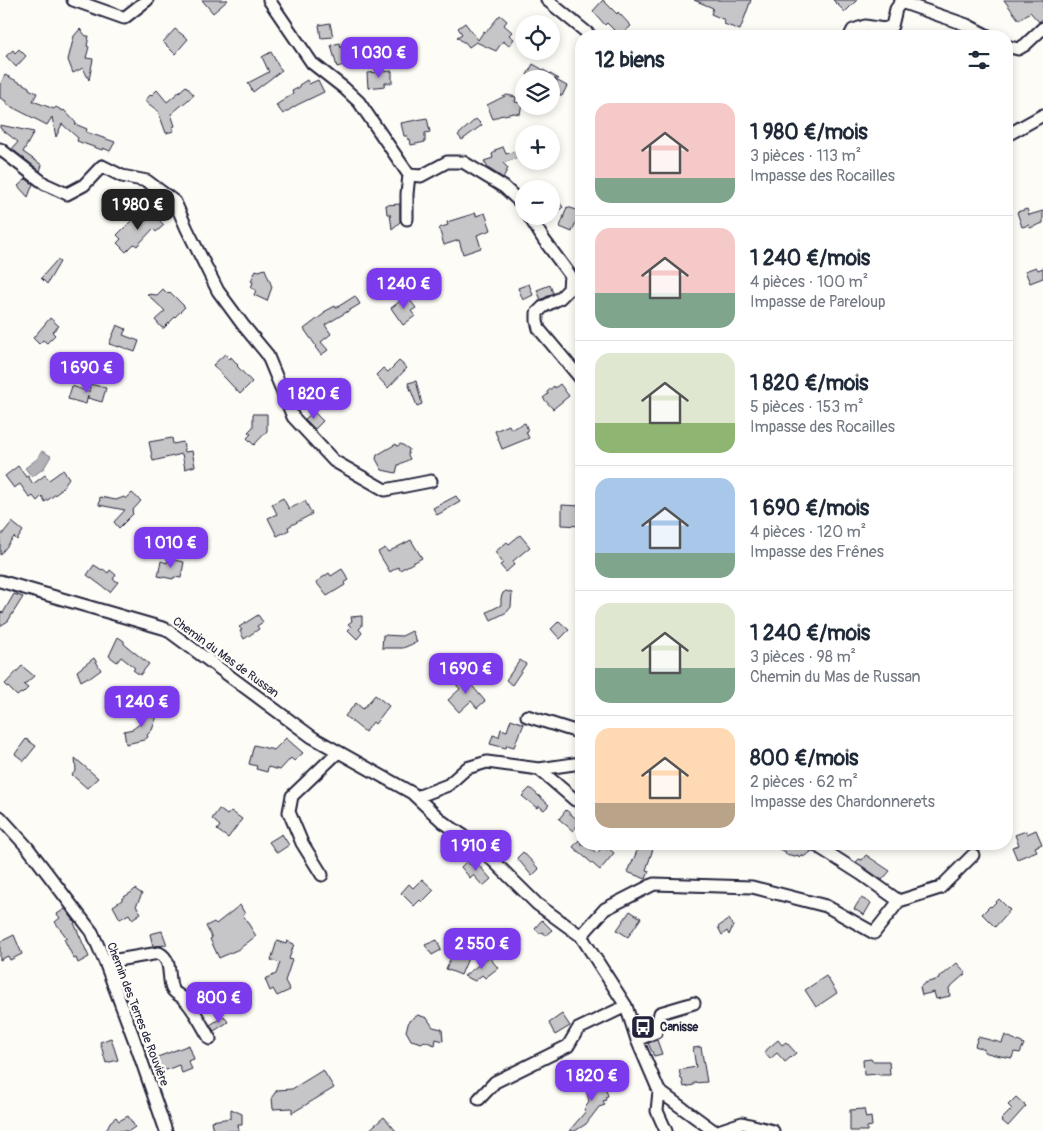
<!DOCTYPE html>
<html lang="fr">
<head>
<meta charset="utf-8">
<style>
	body { margin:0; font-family:Pangolin,sans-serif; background:#f6f6f7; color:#1f2937; height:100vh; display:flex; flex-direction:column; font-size:19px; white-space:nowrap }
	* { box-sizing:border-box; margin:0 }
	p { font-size:16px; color:#747a83 }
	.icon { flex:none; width:28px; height:28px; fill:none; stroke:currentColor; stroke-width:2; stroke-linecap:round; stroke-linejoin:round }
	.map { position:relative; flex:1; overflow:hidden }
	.panel { position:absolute; left:575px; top:30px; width:438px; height:820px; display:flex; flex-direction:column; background:#fff; border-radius:20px; box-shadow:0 2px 8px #0003 }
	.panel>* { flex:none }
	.tools { position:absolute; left:515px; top:15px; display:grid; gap:10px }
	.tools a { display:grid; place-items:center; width:45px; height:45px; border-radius:50%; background:#fff; box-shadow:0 2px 8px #0003; font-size:25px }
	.price { position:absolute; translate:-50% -42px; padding:0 11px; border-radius:10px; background:#7c3aed; color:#fff; font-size:16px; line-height:32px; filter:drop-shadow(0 1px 2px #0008) }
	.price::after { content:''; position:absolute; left:50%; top:30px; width:15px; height:11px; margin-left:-8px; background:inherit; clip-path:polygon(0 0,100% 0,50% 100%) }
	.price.selected { background:#222; color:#fff }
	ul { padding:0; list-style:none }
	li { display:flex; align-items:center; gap:15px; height:125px; padding:0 20px }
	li+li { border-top:1px solid #e0e1e3 }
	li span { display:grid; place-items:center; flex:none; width:140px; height:100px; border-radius:15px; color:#555 }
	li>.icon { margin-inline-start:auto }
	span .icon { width:60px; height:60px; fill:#fffc; stroke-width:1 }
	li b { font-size:21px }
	h2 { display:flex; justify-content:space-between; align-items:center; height:60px; padding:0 20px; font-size:21px }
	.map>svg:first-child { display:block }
	.water { fill:#b2b2b7; stroke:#787885 }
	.building { fill:#c6c6c8; stroke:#22223b }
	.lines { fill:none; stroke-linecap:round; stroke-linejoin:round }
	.street-casing { stroke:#22223b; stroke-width:15 }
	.street { stroke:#fdfcf7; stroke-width:11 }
	.labels { text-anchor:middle; stroke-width:5; stroke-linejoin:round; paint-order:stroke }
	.street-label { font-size:12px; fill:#22223b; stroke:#fdfcf7 }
	.poi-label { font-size:12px; font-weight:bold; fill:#22223b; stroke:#fdfcf7; text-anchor:start }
</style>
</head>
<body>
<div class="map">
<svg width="1043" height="1131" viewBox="0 0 1043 1131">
	<rect width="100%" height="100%" fill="#fdfcf7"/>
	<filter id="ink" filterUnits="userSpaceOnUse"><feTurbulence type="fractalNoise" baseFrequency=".02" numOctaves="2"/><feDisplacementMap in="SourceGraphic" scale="10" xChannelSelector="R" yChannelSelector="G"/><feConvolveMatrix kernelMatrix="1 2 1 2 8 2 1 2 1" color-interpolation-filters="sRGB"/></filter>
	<g filter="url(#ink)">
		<path class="water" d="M42 451 51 456 44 468 32 477 25 468 37 459Z"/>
		<path class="building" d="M202 0H228L213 13Z
			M603 0 617 14 618 12 631 26 620 36 607 23 605 25 593 11Z
			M694 0H751L740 30 724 24 725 20 711 14 713 8Z
			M833 0H857L845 12Z
			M1004 0H1043V18L1039 22 1030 12 1019 20Z
			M500 15 507 21 504 25 512 32 509 35 514 39 509 46 503 41 496 51 476 42 469 47 465 42H463L457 37 462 34 458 28 465 23 478 40 484 31 486 32Z
			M330 23 333 37 321 38 319 25Z
			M80 29 86 36H89L87 46 89 47 86 58 93 59 89 80 83 68 73 73 68 60 74 36Z
			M175 29 188 39 175 54 163 42Z
			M340 43 341 48 351 46 353 55 349 57 351 63 337 67 331 45Z
			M19 49 26 56 16 67 6 56 13 50 15 53Z
			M271 52 279 67 282 70 253 92 248 83 269 72 262 57Z
			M533 64 559 79H554L567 86 562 96 551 90V79H534L527 75Z
			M392 71V83H385V86L368 88 367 73Z
			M5 75 29 87V89L37 93 33 101 54 109 56 107 63 111 64 110 76 123 75 124 87 129 86 132 115 142 110 151 103 148 102 150 77 141 78 138 62 124 56 137 52 117 47 125 6 104V101L0 98V85Z
			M307 80 309 84 318 80 324 92 297 105 283 114 276 105 293 94 292 91 300 87 299 85Z
			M186 86 194 95 171 114 175 126 172 127 174 131 166 133 158 111 145 101 151 94 152 95 157 90 167 102Z
			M507 95 516 97 515 102 522 103 520 114 514 113 499 116 493 119 487 105Z
			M427 118 430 132 425 133V142L411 145 410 139 408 140 407 136H404L401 123Z
			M476 119 482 125 462 140 458 135Z
			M0 125 34 132 23 152 42 165 40 171 12 149 18 142 0 128Z
			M503 147 506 154 515 151 518 158 503 163 508 168 503 178 488 168 484 161 493 158 492 154 495 152V150Z
			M26 179 33 184 28 197 18 186Z
			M551 193 563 207 551 217Z
			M400 204V222L392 229 390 214H387L386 205Z
			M567 207 580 211 572 232 560 227Z
			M1027 209 1029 215 1043 211V223L1030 228 1029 225 1022 227 1017 212Z
			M476 213V216L485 213 491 230 477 235 481 248 463 254 459 240 444 245 439 228 448 225 447 222Z
			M138 214 146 221 153 214 164 225 156 232 153 229 137 246 134 244 126 252 117 243 121 239 117 235Z
			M57 260 60 262 47 284 41 278Z
			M1036 267 1038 270 1043 268V278L1030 283 1025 271Z
			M265 269 272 287 267 301 254 295 256 290 251 288 253 282 251 281 256 270 259 271Z
			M529 284 533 295 523 300 518 288Z
			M550 285 553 293 541 300 537 290Z
			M163 289 168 294 170 292 185 307 164 328H162L155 320 165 311 147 294 157 295Z
			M355 296 360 304 325 325 331 334 321 342 328 350 321 355 315 347 316 346 304 329 325 313 324 312 335 306 336 308Z
			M407 296 416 308 411 311 415 316 403 325 391 308Z
			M50 318 59 326 52 332 55 335 47 343 43 340 39 344 33 338Z
			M117 325 126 329 123 335 139 341 135 352 119 346V347L109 344Z
			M225 354 230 359 231 357 238 365 237 366 252 382 240 394 213 365Z
			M399 361 407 368 388 388 376 375 383 368 388 372Z
			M416 381 422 404 417 406 408 383Z
			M90 384 106 388 102 402 88 398V395L86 404 68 399 72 386 89 392Z
			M560 384 569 396 553 409 543 398 548 394 547 392 554 386 555 388Z
			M314 412 323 421 315 429 305 419Z
			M253 414H267V431L254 445 247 438 251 434 248 432 253 427Z
			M525 423 528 431 526 432 529 438 502 449 495 431 509 425 511 429Z
			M172 438 173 444 183 442 185 452 192 451 195 466 185 469 182 454 153 461 149 442Z
			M396 444 397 446 401 444 409 449 408 455 410 459 398 465 396 473 382 470 376 459 377 455Z
			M18 466 26 477 28 476 33 484 45 475 49 480 63 470 69 478 60 491 45 502 42 496 37 501 33 496 30 498 20 484 14 488 5 476Z
			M132 493 141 501 132 511 133 514 119 528 114 522 125 510 99 505 100 497 116 500 124 497 126 499Z
			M456 496 460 502 437 515 433 508Z
			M283 498 289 509 305 501 312 514 288 527 289 530 277 536 268 518 277 514 272 504Z
			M562 505 581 506V526L562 525Z
			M12 522 23 531 17 540 14 537 0 555V537Z
			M520 535 530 547 513 561 515 564 506 572 500 565 503 563 495 552 507 542 509 544Z
			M411 540 422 558 400 570 398 567 390 572 378 552 385 548 388 552Z
			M168 559 184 562 181 578 174 577 173 579 158 576 161 561 167 563Z
			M94 565 102 570 103 569 108 573 110 570 116 575 113 579 118 582 110 592 87 575Z
			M342 569 349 580 344 583 345 585 327 596 316 582 329 573 331 576Z
			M506 591 512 593 511 607 507 612 491 620 487 612 501 605V598L503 593Z
			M14 594 23 597 8 621 0 626V612L3 613Z
			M258 615 263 622 257 626 259 629 244 639 240 631 242 630 239 627Z
			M362 616V626L359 629 362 633 357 639 348 630 351 627 348 624 352 621 351 617Z
			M559 621 569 630 560 639 551 629Z
			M412 631 417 642 403 648H382L383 635 402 636Z
			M118 637 124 641V644L149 664 140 675 133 670 135 668 121 657 117 662 109 656Z
			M94 658 101 670 90 678 88 677 81 681 77 671Z
			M520 660 526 664 512 685 506 680Z
			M22 666 34 676 24 685 28 688 22 694 21 693 17 696 5 684Z
			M463 675 485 701 477 708 471 701 459 712 448 700 460 689 455 683Z
			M375 695 389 706 375 724 373 722 365 732 345 716 356 703 363 709Z
			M145 710 158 713 152 730 147 735 148 737 144 740 126 744 124 731 133 729 141 723Z
			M511 719 524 724 521 731H520L514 747 507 745 506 748 490 744 493 735 499 737 501 729 507 731Z
			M286 738 303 753 294 761 291 758 280 770 268 767 267 772 256 769 257 766 249 764 254 745 274 750Z
			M26 739 36 746 24 761 15 754Z
			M75 758 98 778 87 788 72 775 76 770Z
			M530 788 549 805 544 810 539 806 537 808 522 796Z
			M219 809 227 815 231 811 242 819 228 838 217 830 220 826 212 819Z
			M566 810 580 822 573 831 559 819Z
			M1036 830 1042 844 1035 847 1037 851 1017 859 1012 847 1019 845 1015 835 1026 831 1027 834Z
			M282 834 289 845 277 853 269 842Z
			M579 840 581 842V844H584L597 853 603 847 607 850 608 848 614 853 600 870 573 847Z
			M640 844H648L654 846 646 870 649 871 646 879 627 872 630 865H631Z
			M767 844H803L811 852 803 857 802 855 799 857 798 855 795 856 785 854 786 852Z
			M523 852 539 869 532 876 517 858Z
			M866 855 890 871 882 880 856 862 859 859 862 860Z
			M467 861 470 865 475 861 491 879 483 886 473 875 470 878 461 867Z
			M422 879 434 890 422 902 420 900 414 906 401 893 409 884 413 888Z
			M135 889 142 894 136 906 141 913 132 919 129 914 120 919 113 906 122 900V898L132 892Z
			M861 898 871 903 864 915 854 909Z
			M999 899 1010 910 995 927 982 914 990 906 991 907Z
			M240 905 245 914 243 915 256 936 239 949 219 958 210 939 212 938 206 926 214 922 216 924Z
			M65 909 75 922 74 923 89 957 78 963 76 958 74 959 64 939 67 938 55 922 60 918 57 914Z
			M630 911 641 918 628 937 617 930Z
			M729 919 733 926 729 935 727 931 722 935 718 927Z
			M542 920 552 930 546 935 542 932 540 934 535 928Z
			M162 931 167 945 153 946 150 934Z
			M14 935 22 954 10 960 8 956 0 960V942Z
			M437 940 441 950 432 955 425 945Z
			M277 941 286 944 287 941 294 944 289 959 292 960 285 981 290 990 277 996 273 989 270 991 265 979 276 974 280 963 271 960Z
			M454 950 469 956 461 975 446 969Z
			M489 957 498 968 485 978 482 975 475 981 464 976Z
			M957 963 966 973 949 988 950 996 936 999 934 992 922 995 920 987 925 983 939 979V976L944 974Z
			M826 976 837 993 816 1007 805 990Z
			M562 1014 570 1026 555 1035 549 1023Z
			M418 1015 427 1018 433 1027 442 1029 443 1041 436 1039 435 1045 424 1041 422 1043 411 1040 406 1031 409 1021Z
			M224 1016 228 1022 214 1031 210 1025Z
			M1005 1035 1024 1044 1020 1053 1014 1052 1012 1058 995 1055 984 1052V1049L975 1046 978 1037 1002 1043Z
			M111 1038 118 1060 106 1063 100 1042Z
			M657 1040 662 1054 654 1056 648 1043Z
			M778 1040 782 1045 786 1042 796 1053 785 1062 777 1053 770 1059 764 1052Z
			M189 1045 194 1059 188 1061 192 1069 182 1073 179 1065 161 1072 155 1058Z
			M701 1047 707 1082 694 1083V1085L684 1087 682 1079H681L679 1070 696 1067 693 1048Z
			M871 1059 872 1061H889L890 1075H879V1074L864 1075 863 1060Z
			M323 1070 334 1088 292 1113V1108L273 1109 272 1097 277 1090 292 1089Z
			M600 1078 602 1086H605L608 1096 605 1097 606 1100 603 1101 605 1105 599 1107 586 1124 575 1131H569L586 1111 584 1110 589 1101 584 1082Z
			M1016 1097 1026 1106 1008 1126 1001 1120 1012 1109 1008 1105Z
			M231 1109 242 1114V1125H238L239 1131H213L211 1121 231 1118Z
			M864 1109 866 1118 871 1117 872 1126 867 1127V1131H850V1110Z
			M128 1116 135 1127 129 1131H106L110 1122 116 1117 119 1121Z
			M384 1117 396 1131H368Z"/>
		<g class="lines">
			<defs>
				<path id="street" d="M73 0 124 18 147 0
					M269 0 312 63 344 88 359 102 409 175 421 176 447 162H463L504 187 521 203 524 208
					M547 0 591 36
					M850 36 853 30 865 26 884 29 892 26 896 9 901 2 967 25 988 36
					M1006 46 1018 49 1025 45 1043 28
					M1006 131 1011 133 1043 115
					M0 149 45 184 67 194 84 185 102 166 122 176 147 181 175 202 187 229 218 291 243 325 267 354 293 417 334 461 385 490 431 481
					M529 216 544 240 570 275 569 289 560 298 543 307 537 313V321L539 329 581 379
					M407 219V194L409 175
					M0 581 166 629 312 737 412 793 443 822 476 844 537 904 581 936 626 1006 637 1040 659 1091 714 1131
					M527 716 581 733
					M539 769 581 763
					M417 797 448 785 467 768 487 762 539 769 575 800 581 802
					M0 817 28 848 92 932 105 962 134 1039 166 1131
					M814 844 861 874 899 901 940 888 973 855
					M322 875 302 843 289 812 292 796 338 752
					M581 936 605 909 654 884 752 887 826 906 874 933 899 901
					M105 962 159 953C173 960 167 977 172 989 175 994 180 995 184 999 195 1010 202 1026 210 1039
					M637 1040 656 1032 660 1013 694 1003
					M659 1091 657 1111 666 1131
					M479 1099 495 1082 568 1046 578 1029 626 1006
					M718 1131 742 1123 773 1131"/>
			</defs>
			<use href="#street" class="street-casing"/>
			<use href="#street" class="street"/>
		</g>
	</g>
	<defs>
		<symbol id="bus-square" viewBox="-11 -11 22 22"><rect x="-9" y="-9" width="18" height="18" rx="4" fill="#22223b" stroke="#fdfcf7"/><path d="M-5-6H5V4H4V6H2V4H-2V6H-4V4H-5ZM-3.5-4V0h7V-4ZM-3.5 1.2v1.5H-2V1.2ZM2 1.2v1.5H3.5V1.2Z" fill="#fff"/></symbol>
	</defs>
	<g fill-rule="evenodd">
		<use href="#bus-square" x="629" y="1013" width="28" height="28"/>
	</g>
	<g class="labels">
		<g class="street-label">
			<text transform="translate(226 657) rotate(36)" y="4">Chemin du Mas de Russan</text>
			<text transform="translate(138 1014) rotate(69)" y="4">Chemin des Terres de Rouvière</text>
		</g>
		<g class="poi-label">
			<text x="660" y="1031">Canisse</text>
		</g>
	</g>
</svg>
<div class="tools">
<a><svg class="icon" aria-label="locate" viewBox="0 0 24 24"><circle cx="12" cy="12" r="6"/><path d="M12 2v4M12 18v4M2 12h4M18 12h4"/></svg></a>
<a><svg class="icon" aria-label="layers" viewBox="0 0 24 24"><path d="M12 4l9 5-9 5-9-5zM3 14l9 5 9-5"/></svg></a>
<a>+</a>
<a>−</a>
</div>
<b class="price" style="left:379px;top:79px">1 030 €</b>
<b class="price selected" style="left:138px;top:231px">1 980 €</b>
<b class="price" style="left:404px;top:310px">1 240 €</b>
<b class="price" style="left:87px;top:394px">1 690 €</b>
<b class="price" style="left:314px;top:420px">1 820 €</b>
<b class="price" style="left:171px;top:569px">1 010 €</b>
<b class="price" style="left:466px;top:695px">1 690 €</b>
<b class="price" style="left:142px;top:728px">1 240 €</b>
<b class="price" style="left:476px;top:872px">1 910 €</b>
<b class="price" style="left:482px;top:970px">2 550 €</b>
<b class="price" style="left:219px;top:1024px">800 €</b>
<b class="price" style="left:592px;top:1102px">1 820 €</b>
<section class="panel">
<h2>12 biens<svg class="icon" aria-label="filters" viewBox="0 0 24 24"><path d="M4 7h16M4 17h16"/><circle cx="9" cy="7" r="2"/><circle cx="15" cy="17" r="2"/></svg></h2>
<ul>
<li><span style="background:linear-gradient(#f6c9c9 75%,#7fa58c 0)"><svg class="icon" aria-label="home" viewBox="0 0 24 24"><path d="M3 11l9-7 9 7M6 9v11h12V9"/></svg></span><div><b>1 980 €/mois</b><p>3 pièces · 113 m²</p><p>Impasse des Rocailles</p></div></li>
<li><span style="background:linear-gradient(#f6c9c9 65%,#7fa58c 0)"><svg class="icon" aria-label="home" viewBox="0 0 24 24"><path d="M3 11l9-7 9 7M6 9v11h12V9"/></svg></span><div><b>1 240 €/mois</b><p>4 pièces · 100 m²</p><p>Impasse de Pareloup</p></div></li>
<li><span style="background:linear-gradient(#dfe7d0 70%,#8fb573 0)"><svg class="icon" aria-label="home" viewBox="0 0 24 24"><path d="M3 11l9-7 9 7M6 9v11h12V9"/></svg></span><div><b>1 820 €/mois</b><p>5 pièces · 153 m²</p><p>Impasse des Rocailles</p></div></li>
<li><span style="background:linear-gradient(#a9c7e8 75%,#7fa58c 0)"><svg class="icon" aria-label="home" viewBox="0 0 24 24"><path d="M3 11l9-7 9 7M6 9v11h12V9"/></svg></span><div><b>1 690 €/mois</b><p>4 pièces · 120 m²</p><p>Impasse des Frênes</p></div></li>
<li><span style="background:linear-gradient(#dfe7d0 65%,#7fa58c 0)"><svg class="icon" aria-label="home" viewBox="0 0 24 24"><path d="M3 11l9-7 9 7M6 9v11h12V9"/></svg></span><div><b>1 240 €/mois</b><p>3 pièces · 98 m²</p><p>Chemin du Mas de Russan</p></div></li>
<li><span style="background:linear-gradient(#ffd9b3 75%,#b9a48a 0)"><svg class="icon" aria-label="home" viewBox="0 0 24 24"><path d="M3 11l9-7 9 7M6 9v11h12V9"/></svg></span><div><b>800 €/mois</b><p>2 pièces · 62 m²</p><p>Impasse des Chardonnerets</p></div></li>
</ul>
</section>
</div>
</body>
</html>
